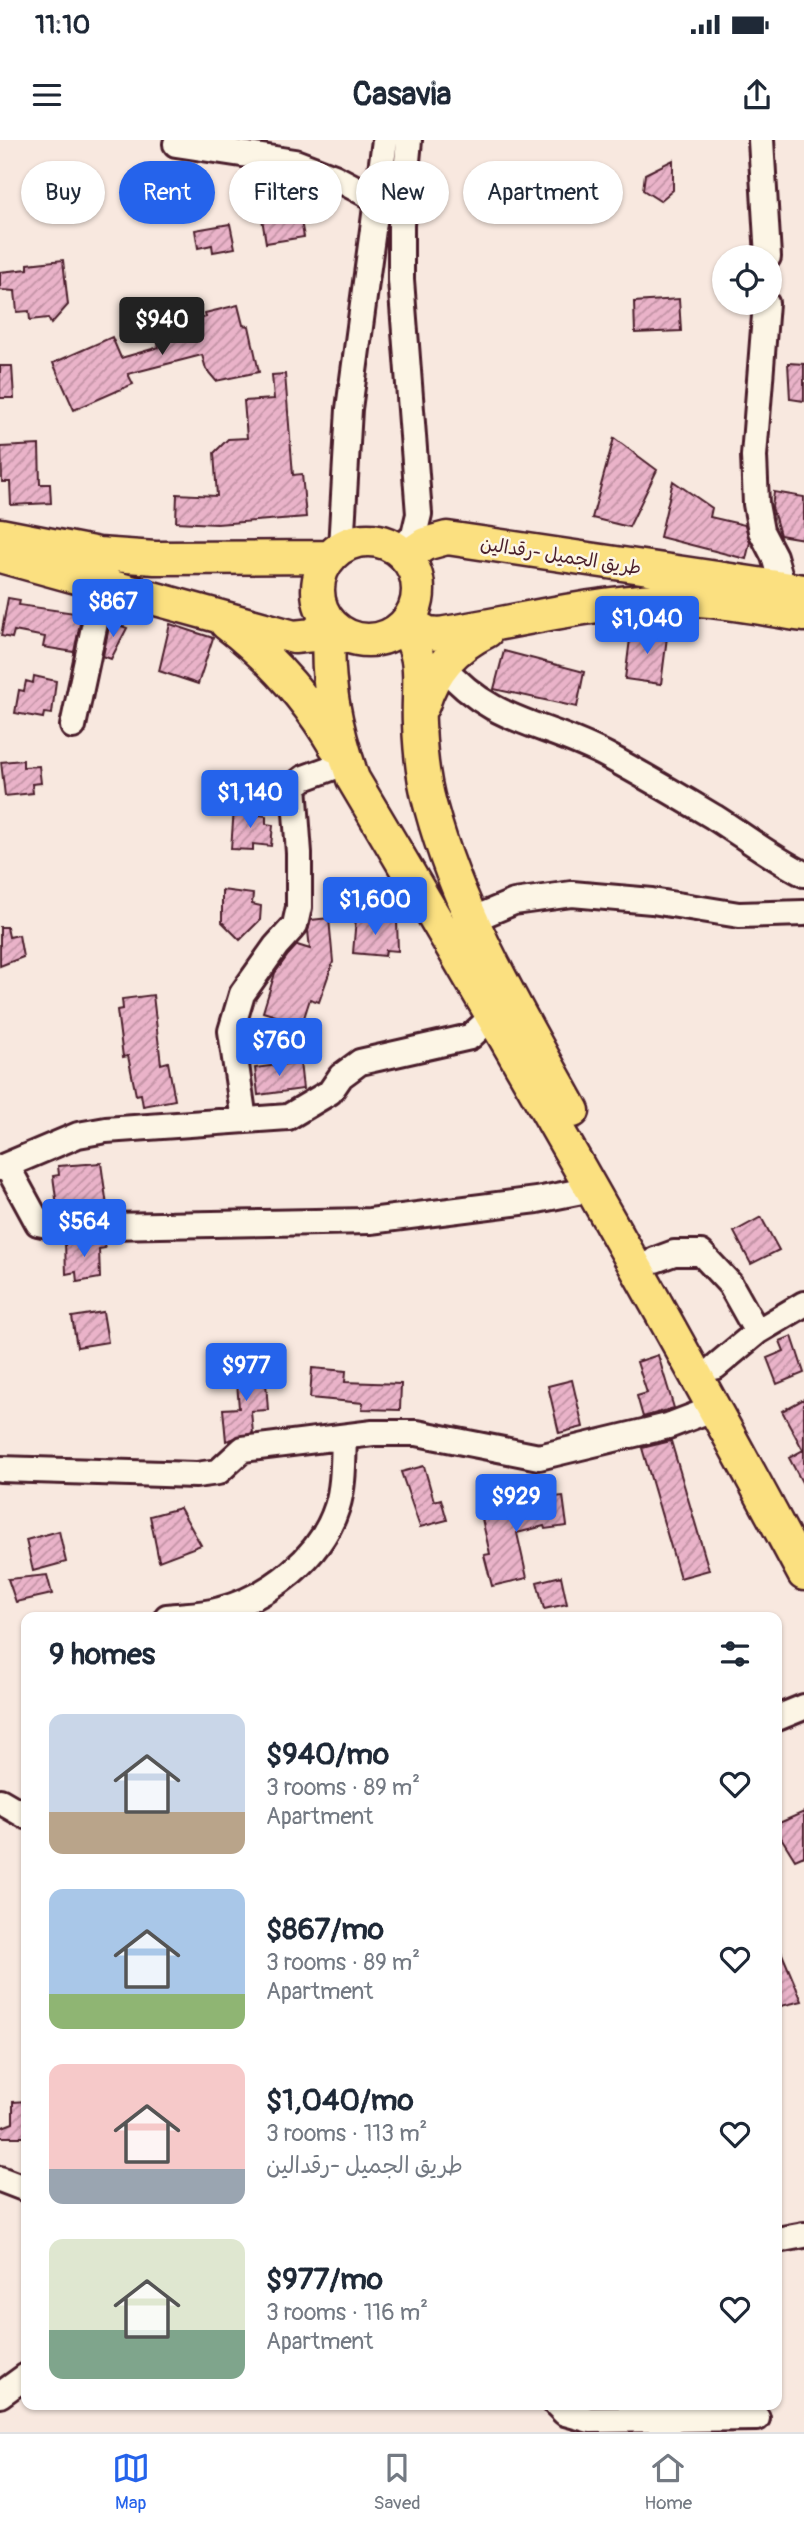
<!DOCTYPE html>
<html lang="en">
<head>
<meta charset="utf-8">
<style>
	body { margin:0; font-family:Pangolin,"Playpen Sans Arabic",sans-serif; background:#f6f6f7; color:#1f2937; height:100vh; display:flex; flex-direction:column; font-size:26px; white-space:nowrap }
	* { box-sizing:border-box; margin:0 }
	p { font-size:23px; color:#747a83 }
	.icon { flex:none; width:38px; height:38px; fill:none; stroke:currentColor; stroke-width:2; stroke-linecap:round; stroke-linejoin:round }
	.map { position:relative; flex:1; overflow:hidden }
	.details { position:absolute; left:21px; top:1472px; width:761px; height:798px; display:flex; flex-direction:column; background:#fff; border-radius:14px; box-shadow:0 2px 5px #0004 }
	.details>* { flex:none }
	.hud { position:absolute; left:21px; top:21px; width:763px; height:63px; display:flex; gap:14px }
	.controls { position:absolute; left:712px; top:105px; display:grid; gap:14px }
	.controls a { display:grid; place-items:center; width:70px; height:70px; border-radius:50%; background:#fff; box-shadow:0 2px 5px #0004; font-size:35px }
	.price { position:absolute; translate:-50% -60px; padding:0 16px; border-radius:7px; background:#2563eb; color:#fff; font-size:23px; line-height:46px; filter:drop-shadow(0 2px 4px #0008) }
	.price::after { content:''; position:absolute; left:50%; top:42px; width:21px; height:16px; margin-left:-10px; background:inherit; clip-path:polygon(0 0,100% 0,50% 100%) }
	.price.active { background:#222; color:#fff }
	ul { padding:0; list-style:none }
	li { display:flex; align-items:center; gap:21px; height:175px; padding:0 28px }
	li span { display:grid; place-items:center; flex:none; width:196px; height:140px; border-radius:14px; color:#555 }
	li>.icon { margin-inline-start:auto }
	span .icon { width:84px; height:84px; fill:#fffc; stroke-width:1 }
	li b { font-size:30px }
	h2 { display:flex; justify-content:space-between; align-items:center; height:84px; padding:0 28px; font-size:30px }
	.chip { padding:0 24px; border-radius:32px; background:#fff; box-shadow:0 2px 5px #0004; font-size:24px; line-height:63px }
	.chip.active { background:#2563eb; color:#fff }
	.status { display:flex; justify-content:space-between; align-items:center; height:49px; padding:0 35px; background:#fff; direction:ltr }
	.status svg { height:19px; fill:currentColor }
	header { display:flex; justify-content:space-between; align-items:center; height:91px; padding:0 28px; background:#fff; font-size:32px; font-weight:700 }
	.dock { display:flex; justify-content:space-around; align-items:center; height:98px; border-top:2px solid #e0e1e3; background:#fff; font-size:19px; color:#747a83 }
	.dock a { display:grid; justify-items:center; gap:4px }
	.dock .active { color:#2563eb }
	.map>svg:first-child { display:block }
	.building { fill:url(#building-hatch); stroke:#4a1f2b; stroke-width:2 }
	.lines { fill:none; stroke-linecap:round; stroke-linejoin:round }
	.minor-casing { stroke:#4a1f2b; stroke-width:30 }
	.major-casing { stroke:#4a1f2b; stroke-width:37 }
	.minor { stroke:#fcf5e5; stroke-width:24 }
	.major { stroke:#fbe080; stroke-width:32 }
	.labels { text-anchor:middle; stroke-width:5; stroke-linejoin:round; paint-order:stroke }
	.street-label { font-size:19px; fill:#4a1f2b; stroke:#fcf5e5 }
</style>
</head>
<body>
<div class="status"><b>11:10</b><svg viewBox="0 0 49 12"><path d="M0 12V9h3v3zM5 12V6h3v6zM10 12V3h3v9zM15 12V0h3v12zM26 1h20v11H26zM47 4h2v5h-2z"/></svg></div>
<header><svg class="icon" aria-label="menu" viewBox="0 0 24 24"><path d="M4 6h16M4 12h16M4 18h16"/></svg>Casavia<svg class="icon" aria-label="share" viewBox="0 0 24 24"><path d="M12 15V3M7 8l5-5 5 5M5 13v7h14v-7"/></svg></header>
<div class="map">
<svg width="804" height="2292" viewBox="0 0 804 2292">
	<defs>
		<pattern id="building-hatch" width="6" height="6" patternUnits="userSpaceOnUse" patternTransform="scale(1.75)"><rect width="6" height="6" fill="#eab3c9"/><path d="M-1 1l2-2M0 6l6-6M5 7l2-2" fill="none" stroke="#c091a3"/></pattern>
	</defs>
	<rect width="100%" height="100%" fill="#f8e8df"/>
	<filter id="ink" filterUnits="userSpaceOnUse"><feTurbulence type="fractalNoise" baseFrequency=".0143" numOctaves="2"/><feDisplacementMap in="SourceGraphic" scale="14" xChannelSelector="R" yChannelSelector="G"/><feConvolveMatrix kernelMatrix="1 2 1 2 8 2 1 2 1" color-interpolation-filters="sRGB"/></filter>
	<g filter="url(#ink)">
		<path class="building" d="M673 20V50L660 61 643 50 645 34Z
			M296 55 304 97 266 103 259 60Z
			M230 84 235 108 213 112 212 105 198 108 195 90Z
			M63 120 68 165 51 184 48 178 30 180 29 171 17 172 15 151 0 150V132L28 129V124Z
			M679 159 681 191 635 193 634 162Z
			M238 165 243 185 249 186 259 232 216 241 206 229 202 215 128 234 133 244 74 270 53 223 112 197 121 218 159 207 157 200 164 198 163 193 193 184 192 181 206 177 205 173Z
			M788 223 804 224V261L790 259Z
			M0 226H12L14 258H0Z
			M285 234 293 335 302 334 306 377 217 384 176 382 177 354 217 356 214 313 228 299 247 298 244 261 274 259 272 235Z
			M614 298 657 330 629 387 592 378Z
			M39 305 40 344H50L51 363 11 365 10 342H2L1 307Z
			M673 341 712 368 710 377 745 385 750 402 746 419 660 397Z
			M774 352 804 357V399L780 395 772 367Z
			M8 458 20 460 19 465 82 474 74 512 43 507 45 497 14 491 12 498 1 496Z
			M110 482 127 488 111 519 103 516Z
			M170 484 213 498 198 544 159 531Z
			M668 489 661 544 625 539 631 491Z
			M504 511 584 532 577 567 494 549Z
			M34 536 56 541 52 574 44 573 43 578 15 573 19 550 24 551 26 541 33 543Z
			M23 620V627L39 626 41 643 32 644 33 653 5 656 1 622Z
			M234 668 260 670 259 675 266 676V684L273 685 271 706 253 704V710L231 709Z
			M222 750 253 754 252 764 261 766 260 780 240 800 222 782Z
			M329 778 333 822 319 862 310 859 302 884 263 872 275 833 288 815 297 805 310 809 308 791 311 780Z
			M356 778 397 781 398 811 386 810 385 816 353 813Z
			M0 787H7L9 797 19 795 23 817 0 826Z
			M153 855 161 924 168 922 175 960 143 966 141 954 136 955 128 916 123 917 117 870 123 869 122 859Z
			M300 922 303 949 258 955 255 928Z
			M101 1023 107 1066 64 1072 63 1065 57 1066 53 1036 59 1035 58 1026Z
			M761 1077 779 1110 751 1124 734 1092Z
			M103 1101 105 1108 99 1109 100 1138 77 1142 76 1132 66 1134 65 1102Z
			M103 1172 108 1202 77 1207 72 1177Z
			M792 1196 804 1233 777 1244 767 1218 784 1211 780 1201Z
			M658 1215 674 1268 643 1277 637 1256 647 1253 637 1222Z
			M265 1228 268 1270 251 1271 253 1293 226 1301 223 1269 239 1268 236 1230Z
			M312 1228 346 1231 345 1242 401 1244 400 1270 362 1269 363 1263 310 1258Z
			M572 1240 583 1287 559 1293 548 1246Z
			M804 1259V1346L789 1318 803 1310 782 1271Z
			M671 1301 709 1430 680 1438 642 1308Z
			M424 1326 434 1361 441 1359 447 1380 420 1387 401 1332Z
			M563 1356 567 1386 545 1389 544 1386 517 1393 527 1438 492 1446 484 1415 490 1414 480 1370 518 1361Z
			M180 1368 201 1405 159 1421 150 1376Z
			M59 1391 66 1422 33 1431 26 1400Z
			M47 1435 52 1454 16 1462 8 1439Z
			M561 1436 567 1464 544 1469 537 1442Z
			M804 1672V1716L795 1720 777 1691V1684Z
			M777 1802 802 1861 777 1867Z
			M26 1961V1997H0V1988L13 1983V1962Z"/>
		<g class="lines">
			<defs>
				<path id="minor" d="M761 0 768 117
					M176 4 295 22 334 37 378 60
					M766 163 754 316 756 364 761 391 774 416 783 448
					M341 408 349 269 385 0
					M399 411 414 395 419 374 401 140V85L409 0
					M442 525C493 585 545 582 608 616 643 635 679 656 714 677 744 696 772 718 804 734
					M73 586 103 445
					M471 780 514 762 572 754 652 761 739 775 804 773
					M244 980 231 891 242 854 276 806 295 785 299 767V713L294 646 304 638 345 623
					M7 1026 38 1083 57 1087 370 1081 537 1060 592 1049
					M0 1028 78 995 106 990 288 977 330 952 341 936 360 922 470 897 494 875
					M655 1120 674 1113H701L730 1144 757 1192
					M715 1227 757 1192 804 1164
					M0 1329 196 1335 218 1332 243 1309 373 1293H417L539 1317 668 1286 715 1268
					M167 1477C184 1475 204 1475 220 1470 271 1456 321 1417 337 1367 344 1345 343 1319 344 1297
					M777 1578 804 1567
					M0 1661 26 1676
					M0 2039 26 2049
					M777 2100 804 2095
					M0 2255 26 2236
					M556 2264 565 2273 590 2280 757 2278"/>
				<path id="major" d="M0 395 98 414 155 418 330 417
					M318 450a50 50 0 1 1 100 0a50 50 0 1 1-100 0Z
					M0 416 294 497 313 495 328 482
					M406 417 425 404 447 398 804 451
					M408 482 428 493 439 494C525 481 610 456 698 460 733 462 769 470 804 475
					M226 483C270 517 307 558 335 606
					M330 484C324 537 336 589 353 639 509 901 660 1165 804 1434
					M403 487C427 514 417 550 419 583 420 611 423 641 431 668 460 776 519 873 573 971
					M423 565C434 530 454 507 487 491"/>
			</defs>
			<use href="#minor" class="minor-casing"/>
			<use href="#major" class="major-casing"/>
			<use href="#minor" class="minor"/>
			<use href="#major" class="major"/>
		</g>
	</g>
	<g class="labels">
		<g class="street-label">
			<text transform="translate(561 415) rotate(9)" y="7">طريق الجميل -رقدالين</text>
		</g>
	</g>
</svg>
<div class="controls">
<a><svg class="icon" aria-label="locate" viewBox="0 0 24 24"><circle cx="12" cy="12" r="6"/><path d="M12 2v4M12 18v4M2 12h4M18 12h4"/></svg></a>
</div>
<b class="price active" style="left:162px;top:217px">$940</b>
<b class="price" style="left:113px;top:499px">$867</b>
<b class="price" style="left:647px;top:516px">$1,040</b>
<b class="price" style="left:250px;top:690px">$1,140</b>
<b class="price" style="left:375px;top:797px">$1,600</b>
<b class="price" style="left:279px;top:938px">$760</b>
<b class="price" style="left:84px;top:1119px">$564</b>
<b class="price" style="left:246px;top:1263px">$977</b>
<b class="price" style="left:516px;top:1394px">$929</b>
<div class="hud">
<a class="chip">Buy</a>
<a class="chip active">Rent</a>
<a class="chip">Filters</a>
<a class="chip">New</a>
<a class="chip">Apartment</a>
</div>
<section class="details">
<h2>9 homes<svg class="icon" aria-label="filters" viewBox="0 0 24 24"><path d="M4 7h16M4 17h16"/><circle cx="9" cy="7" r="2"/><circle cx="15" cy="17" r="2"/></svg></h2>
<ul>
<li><span style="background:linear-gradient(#c9d6e8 70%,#b9a48a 0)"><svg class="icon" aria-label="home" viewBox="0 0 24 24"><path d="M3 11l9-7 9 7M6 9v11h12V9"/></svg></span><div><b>$940/mo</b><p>3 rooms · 89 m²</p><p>Apartment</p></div><svg class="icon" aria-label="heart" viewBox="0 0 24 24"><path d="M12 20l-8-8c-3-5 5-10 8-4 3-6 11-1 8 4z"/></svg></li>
<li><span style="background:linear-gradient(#a9c7e8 75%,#8fb573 0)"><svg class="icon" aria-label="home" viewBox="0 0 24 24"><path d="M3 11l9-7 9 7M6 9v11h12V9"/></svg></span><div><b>$867/mo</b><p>3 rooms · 89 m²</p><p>Apartment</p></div><svg class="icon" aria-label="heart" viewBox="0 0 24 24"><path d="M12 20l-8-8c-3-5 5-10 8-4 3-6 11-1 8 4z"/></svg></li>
<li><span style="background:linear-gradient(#f6c9c9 75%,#9aa5b1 0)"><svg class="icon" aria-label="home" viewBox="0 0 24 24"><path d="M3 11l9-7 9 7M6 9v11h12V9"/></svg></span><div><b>$1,040/mo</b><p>3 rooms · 113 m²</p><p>طريق الجميل -رقدالين</p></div><svg class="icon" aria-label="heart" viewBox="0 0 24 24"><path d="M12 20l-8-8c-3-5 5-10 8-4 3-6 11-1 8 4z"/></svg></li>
<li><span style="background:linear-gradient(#dfe7d0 65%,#7fa58c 0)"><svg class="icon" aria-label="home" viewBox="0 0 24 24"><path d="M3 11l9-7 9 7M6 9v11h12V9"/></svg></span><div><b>$977/mo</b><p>3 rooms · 116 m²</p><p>Apartment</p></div><svg class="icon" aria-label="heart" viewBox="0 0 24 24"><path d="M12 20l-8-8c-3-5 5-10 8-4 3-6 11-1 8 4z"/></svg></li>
</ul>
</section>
</div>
<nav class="dock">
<a class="active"><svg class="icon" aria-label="map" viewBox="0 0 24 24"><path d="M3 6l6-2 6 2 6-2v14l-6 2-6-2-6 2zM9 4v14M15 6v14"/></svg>Map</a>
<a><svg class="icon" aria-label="saved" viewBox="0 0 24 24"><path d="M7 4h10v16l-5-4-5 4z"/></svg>Saved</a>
<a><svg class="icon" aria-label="home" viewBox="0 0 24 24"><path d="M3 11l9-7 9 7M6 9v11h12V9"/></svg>Home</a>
</nav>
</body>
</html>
